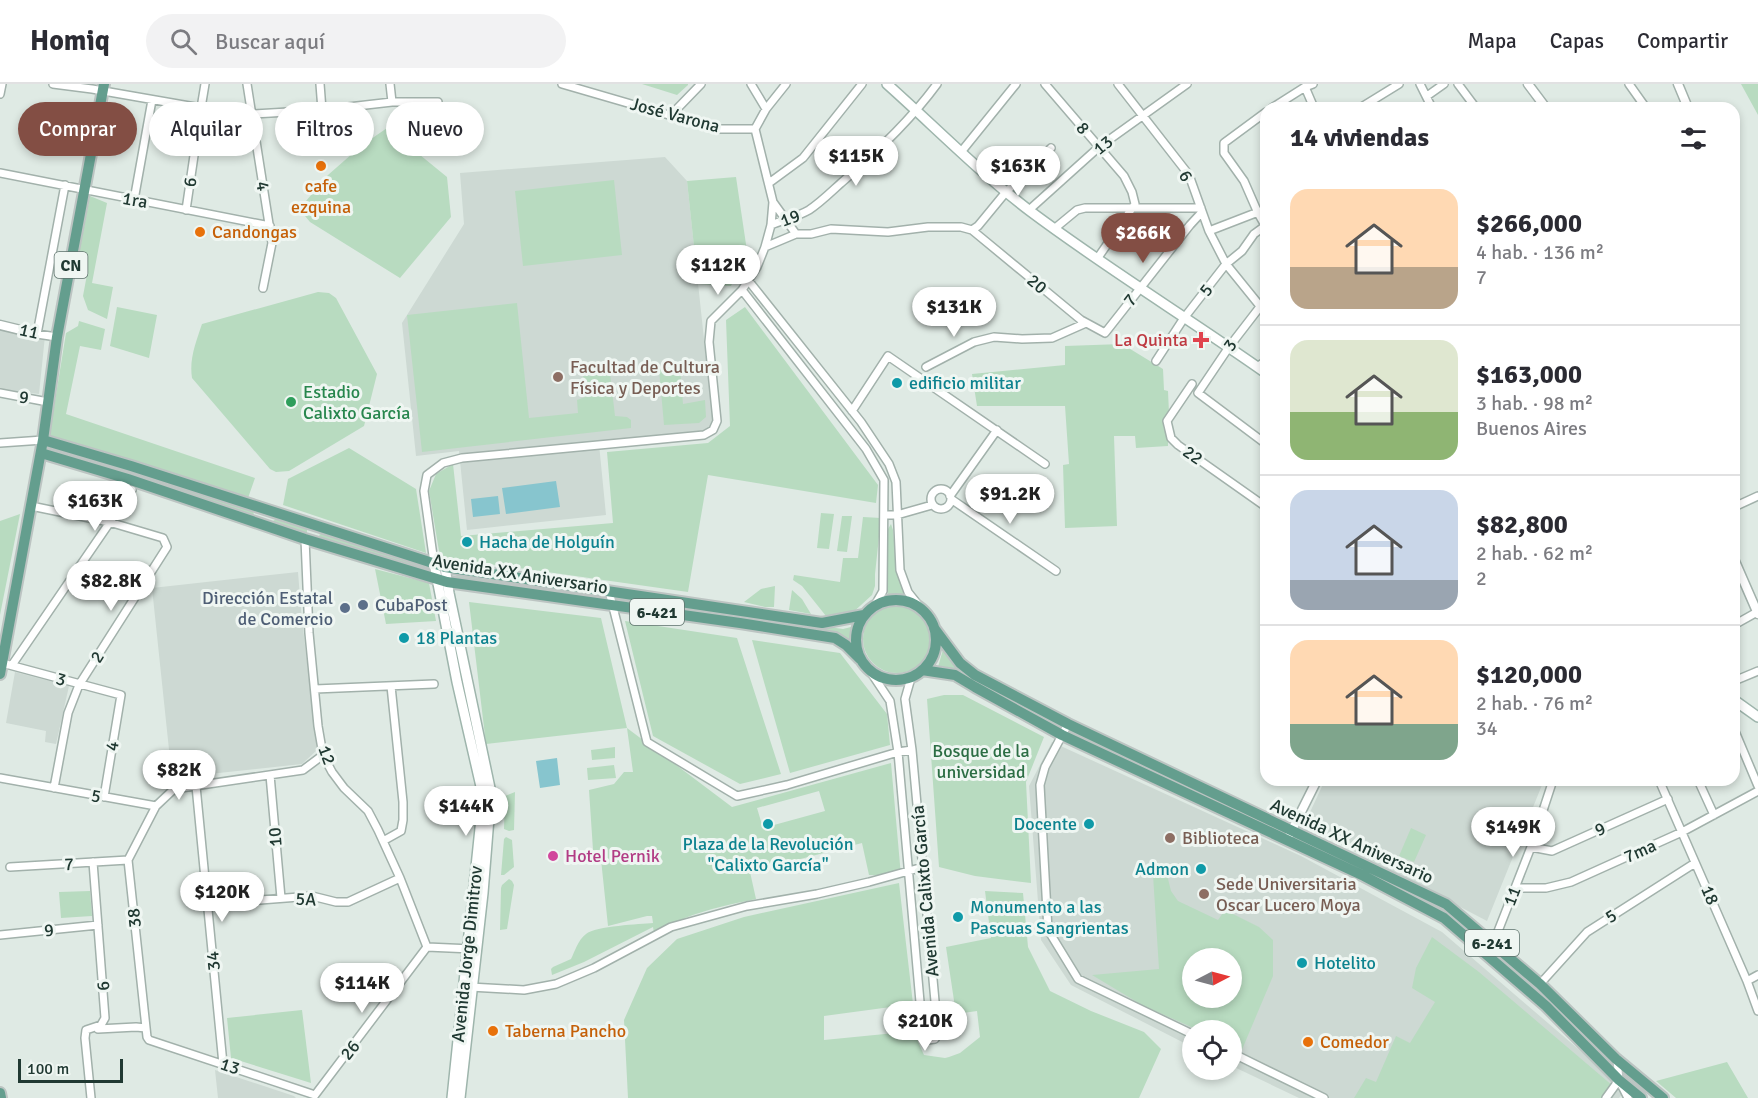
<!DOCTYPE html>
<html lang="es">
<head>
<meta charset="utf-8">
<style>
	body { margin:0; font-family:Signika,sans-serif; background:#f2f2f3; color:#2b2b33; height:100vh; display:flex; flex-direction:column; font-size:22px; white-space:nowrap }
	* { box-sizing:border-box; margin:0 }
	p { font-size:20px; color:#7c7c81 }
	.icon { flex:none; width:33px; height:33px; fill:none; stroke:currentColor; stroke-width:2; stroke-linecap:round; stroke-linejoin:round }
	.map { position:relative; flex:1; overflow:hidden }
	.side { position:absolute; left:1260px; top:18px; width:480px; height:684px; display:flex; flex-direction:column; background:#fff; border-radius:18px; box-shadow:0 3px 9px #0003 }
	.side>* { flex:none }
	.hud { position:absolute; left:18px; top:18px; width:570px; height:54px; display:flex; gap:12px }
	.needle { width:39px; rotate:84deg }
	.fabs { position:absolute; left:1182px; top:864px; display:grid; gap:12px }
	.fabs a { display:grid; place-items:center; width:60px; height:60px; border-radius:50%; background:#fff; box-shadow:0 3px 9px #0003; font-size:30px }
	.scale { position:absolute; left:18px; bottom:15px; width:105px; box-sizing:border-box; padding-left:6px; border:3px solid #203932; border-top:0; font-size:16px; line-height:21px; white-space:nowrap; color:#203932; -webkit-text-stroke:4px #eff6f2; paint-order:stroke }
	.price { position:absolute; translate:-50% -51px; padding:0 14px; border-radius:21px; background:#fff; color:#222; font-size:20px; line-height:39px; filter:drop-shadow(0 2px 3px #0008) }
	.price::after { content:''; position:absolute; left:50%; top:36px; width:18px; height:14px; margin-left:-9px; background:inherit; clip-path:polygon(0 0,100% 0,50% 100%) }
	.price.active { background:#834e44; color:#fff }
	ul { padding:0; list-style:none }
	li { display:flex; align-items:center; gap:18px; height:150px; padding:0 30px }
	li+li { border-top:2px solid #e1e1e2 }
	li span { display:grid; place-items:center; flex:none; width:168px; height:120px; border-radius:18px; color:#555 }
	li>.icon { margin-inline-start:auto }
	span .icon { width:72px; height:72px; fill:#fffc; stroke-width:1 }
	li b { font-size:26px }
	h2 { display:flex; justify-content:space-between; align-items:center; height:72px; padding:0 30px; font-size:26px }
	.pill { padding:0 21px; border-radius:27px; background:#fff; box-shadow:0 3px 9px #0003; font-size:21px; line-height:54px }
	.pill.active { background:#834e44; color:#fff }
	header { display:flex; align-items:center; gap:36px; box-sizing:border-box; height:84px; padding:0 30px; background:#fff; border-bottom:2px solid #e1e1e2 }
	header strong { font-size:28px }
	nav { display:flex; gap:33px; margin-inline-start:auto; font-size:21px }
	.search { width:420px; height:54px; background:#f2f2f3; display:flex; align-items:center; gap:15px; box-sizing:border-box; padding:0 21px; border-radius:33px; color:#7c7c81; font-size:22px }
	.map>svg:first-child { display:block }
	.built { fill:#cdd9d3; fill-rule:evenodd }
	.green { fill:#b8dbc0; fill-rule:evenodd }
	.water { fill:#87c5ce }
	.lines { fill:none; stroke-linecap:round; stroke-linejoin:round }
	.minor-casing { stroke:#a2b1ab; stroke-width:10 }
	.tertiary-casing { stroke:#a2b1ab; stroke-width:11 }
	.secondary-casing { stroke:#9eb5ac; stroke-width:12 }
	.primary-casing { stroke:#bcc4c2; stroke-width:14 }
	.minor { stroke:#fff; stroke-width:7 }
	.tertiary { stroke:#fff; stroke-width:8 }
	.secondary { stroke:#fff; stroke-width:9 }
	.primary { stroke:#649e8e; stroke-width:10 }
	.food-dot { fill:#e8710a; stroke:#eff6f2; stroke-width:2 }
	.health-dot { fill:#e0444e; stroke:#eff6f2; stroke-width:2 }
	.education-dot { fill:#8d6e63; stroke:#eff6f2; stroke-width:2 }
	.culture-dot { fill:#0f9aa8; stroke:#eff6f2; stroke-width:2 }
	.leisure-dot { fill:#2e9e5b; stroke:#eff6f2; stroke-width:2 }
	.service-dot { fill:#5c6f8a; stroke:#eff6f2; stroke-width:2 }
	.hotel-dot { fill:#d1479c; stroke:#eff6f2; stroke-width:2 }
	.labels { text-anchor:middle; stroke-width:6; stroke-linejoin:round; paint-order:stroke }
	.shield { fill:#eff6f2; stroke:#5e726c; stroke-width:1.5 }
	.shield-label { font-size:16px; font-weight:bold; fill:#203932 }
	.street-label { font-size:18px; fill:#203932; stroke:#eff6f2 }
	.food-label { font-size:18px; fill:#c56008; stroke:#eff6f2; text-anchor:start }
	.health-label { font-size:18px; fill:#be3a42; stroke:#eff6f2; text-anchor:end }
	.education-label { font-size:18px; fill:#785e54; stroke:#eff6f2; text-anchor:start }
	.culture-label { font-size:18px; fill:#0d838f; stroke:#eff6f2; text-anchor:start }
	.leisure-label { font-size:18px; fill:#27864d; stroke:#eff6f2; text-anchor:start }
	.service-label { font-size:18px; fill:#4e5e75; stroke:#eff6f2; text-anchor:end }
	.park-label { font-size:18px; fill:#2c6e44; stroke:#eff6f2 }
	.hotel-label { font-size:18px; fill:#b23c85; stroke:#eff6f2; text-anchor:start }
</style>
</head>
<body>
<header>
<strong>Homiq</strong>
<div class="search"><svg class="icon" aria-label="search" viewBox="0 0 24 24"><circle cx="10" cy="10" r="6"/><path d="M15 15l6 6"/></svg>Buscar aquí</div>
<nav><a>Mapa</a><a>Capas</a><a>Compartir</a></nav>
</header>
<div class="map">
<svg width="1758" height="1014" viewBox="0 0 1758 1014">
	<rect width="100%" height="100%" fill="#dfeae4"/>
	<path class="built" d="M665 73 687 97 714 348 599 360 606 431 467 446 459 367 416 372 402 239 464 140 460 89Z
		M0 240 45 252 39 310 0 305Z
		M298 488 301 526 317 666 302 680 172 694 152 504Z
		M15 588 69 602 56 660 45 658 46 647 6 639Z
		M1052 658 1301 772 1442 848 1626 1006 1619 1014H1299L1232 982V946H1192V963L1071 901 1041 856 1029 702ZM1192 874H1232V914H1192Z
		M1325 696H1544L1487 837 1304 741Z
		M215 986 294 1012 296 1014H218Z"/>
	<path class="green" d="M642 0H688V1L677 11Z
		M1741 0H1758V31Z
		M387 44 447 93 451 133 400 194 310 138 305 132 306 117 328 91 361 62Z
		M736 93 747 167 731 202 698 200 687 97Z
		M614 96 622 171 523 182 515 107Z
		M90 112 107 119 92 199 113 203 107 235 88 226 83 212 88 185 77 180Z
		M318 208 329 209 336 214 377 290 364 342 289 387 276 388 270 385 192 294C189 275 196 258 202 240Z
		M517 219 529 334 578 329 577 316 585 313 583 292 610 289 615 332 627 333 631 336V344L422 368 407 231Z
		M117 223 157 231 149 274 110 262Z
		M745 223 878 401 876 419 708 391 688 508 440 473 429 407 436 390 453 380 461 452 613 439 607 368 708 359 730 342 726 236Z
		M79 237 105 245 101 266 80 262 66 330 255 394 248 414 49 354 66 249 78 242Z
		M1122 260 1163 285 1164 306 1168 307 1169 329 1163 339 1164 346 1168 352V362L1136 364 1135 352H1114L1117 442 1065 444 1063 381 1069 380 1065 322H977L972 290 1065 281V262Z
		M680 283 683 320 705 316 706 333 699 339 664 341 659 285Z
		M349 364 416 405 426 469 283 421 288 395Z
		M64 365 126 386 129 389 125 391 62 371 60 367Z
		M138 388 253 427 254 431H249L136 393 134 390Z
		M821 429 834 430 829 465 817 464Z
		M20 430 0 531V437Z
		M842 432H852L847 468 837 467Z
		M863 433 881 434 875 490V502L872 511 849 532 836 534 826 532 802 502 793 496 794 491 840 498 843 474H858Z
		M276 435 307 445V450L274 439 273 437Z
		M891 440 893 446 897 489 904 511 888 512V445Z
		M323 449 430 483V486L428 487 321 454 319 451Z
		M375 485 429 499 436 537 386 540Z
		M458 491 597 513 598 516 456 496 454 494Z
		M775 502 774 523H765L744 518 761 505Z
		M792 506 802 515 811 530 789 526Z
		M619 513 686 523 688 526 684 528 617 518 615 516Z
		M469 518 601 534 627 644 732 723 891 679 901 792 869 791 862 759 750 788 756 815C732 820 708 825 685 834 675 839 665 845 654 849L653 843 584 878 552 891 551 885 553 883 571 875C575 867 578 856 586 850 596 842 640 840 653 839L652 832H647L608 842 600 766H593L589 706 614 700 624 688H633L627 644 486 660ZM819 707 825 727 763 744 757 724Z
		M863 555a34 34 0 1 1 68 0a34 34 0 1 1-68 0Z
		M702 525 843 545 855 542 854 562 840 553 700 528Z
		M625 537 737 554 781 690 740 700 653 652Z
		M752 556 840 569 887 630 890 661 790 689Z
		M944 562 959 583 1048 634V638L938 583Z
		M944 611H963L1044 653 1026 698 1031 799 975 792 939 783 927 615Z
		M1070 647 1283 748 1281 750 1066 649Z
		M615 663V674L592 676 591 666Z
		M614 681 616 694 588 696 587 684Z
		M515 708 514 746 509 747 504 745 505 712Z
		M1411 744 1426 751 1414 778 1399 772Z
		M506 753 512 756 514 783 504 791H501L504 755Z
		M1301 754 1445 825 1488 862 1489 867 1444 831 1297 756Z
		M1166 787 1171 807 1178 817 1218 836 1225 826 1259 843 1273 856V892L1241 968 1232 963V946H1198L1142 921 1092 891 1159 885 1153 791ZM1232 874V914H1192V874Z
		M509 795 512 797 514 801 507 845 500 846 501 804 502 801Z
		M899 799 913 920 824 932V956L895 949 915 951 924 971 945 974 949 973 960 969 980 953 977 927 956 930 946 863 991 854 985 807 1023 809 1028 863 1050 907 1091 927 1144 948 1161 965 1139 1014H628L624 936 647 884 677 855 744 833Z
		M90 807 92 832 61 834 59 808Z
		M1432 853 1479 888 1613 1002 1603 1014H1354L1366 994 1376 998 1396 952 1410 959 1435 918 1412 904 1416 884Z
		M1544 908 1610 974 1611 978 1608 980 1540 913 1539 909Z
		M302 926 311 999 231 974 227 934Z
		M1727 978 1748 1014H1676L1656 997Z"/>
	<path class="water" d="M556 397 560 423 506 430 502 404Z
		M498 412 500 430 473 433 471 415Z
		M557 674 560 701 540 704 536 677Z"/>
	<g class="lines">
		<defs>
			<path id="minor" d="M53 0 92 5 201 24 252 30 322 26 392 18H438
				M247 0 272 159 263 204
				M320 0 322 26
				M390 0 392 18
				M562 0 717 45H755
				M751 0 766 25
				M1045 0 1124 92 1132 108 1135 120 1097 175
				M1118 0 1189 91 1209 147 1226 180 1260 222
				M1420 0 1432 24
				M1458 0 1476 24
				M1629 0 1646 24
				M1305 3 1314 24
				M0 10 2 0
				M1427 12 1444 0
				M1272 24 1305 3 1313 0
				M1360 24 1399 0
				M1266 28 1224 59V69L1244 97 1258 129 1266 143
				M671 31 701 0
				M755 45 766 25 786 0
				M961 68 1016 0
				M0 89 270 142
				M769 99 803 74 862 0
				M134 116 152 16
				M773 118 796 150
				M186 126 201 24 205 0
				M1029 126 1099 63 1187 0
				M771 141C783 136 797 133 809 126 820 119 831 108 841 99 876 69 910 37 937 0
				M1054 145 1077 126 1085 124H1201
				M972 146 978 142 1006 108 1051 64
				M1209 147 1266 125
				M765 163 796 150H811L831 145 888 148 928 143H961L972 146 1081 236 1105 249 1190 141 1202 128
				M748 196 861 338 889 380 896 398 900 486 908 508 920 523
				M742 206 866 365 884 396 883 507 875 521
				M1266 215 1229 263 1198 309 1266 360
				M57 253 37 250 65 101
				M1156 277 1184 234 1226 180 1242 167 1254 150 1265 142
				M926 283 974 258 994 253 1022 255 1052 254 1086 239
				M1257 283 1266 277
				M1192 300 1167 337 1171 354 1178 361 1266 423
				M0 309 48 318
				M852 327 888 272 1045 380
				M0 359 43 356
				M931 415a10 10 0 1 1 20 0a10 10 0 1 1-20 0Z
				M950 412 997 346
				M951 415 1056 487
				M31 422 109 438 163 454 167 463 79 601 68 629 54 704
				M1734 423 1758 412
				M884 431H897L932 421
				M305 455 309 549 318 642 323 671 332 688 344 704 368 727 378 746 400 794 427 863
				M434 479 424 407 427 391 443 379 462 374 704 351 713 346 717 337 709 258 711 237 742 206 757 183 765 163 771 141 773 118 755 45
				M609 507 647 658 737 712 787 701 898 668 912 666
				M1734 541 1757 528
				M2 579 121 611 104 713
				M12 581 132 406
				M868 584 890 617 898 668 923 952 928 956 935 955 938 950 912 666 905 615 911 594
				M1734 597 1758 587
				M315 605 434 600
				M1068 640 1045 683 1040 701 1048 846 1078 895 1192 950
				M1734 645 1758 702
				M270 691 281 814
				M0 694 156 722
				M1659 696 1747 897 1758 927
				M1698 696 1714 731
				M196 702 223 980
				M383 757 401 747 403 736V718L391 602
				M1531 763 1552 767 1668 715
				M10 783 128 776
				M1515 804H1546L1571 798 1682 748 1758 707
				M208 820 312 812 336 818H348L400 794
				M0 851 98 841
				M1493 860 1531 763 1553 696
				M427 863 472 865
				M1747 897 1758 891
				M1540 900 1587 848 1695 779
				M470 903 524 906 556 900 594 884 671 843 747 822 817 810 869 798 923 783
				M98 945 136 943 146 944
				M1232 969 1324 1014
				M1621 1000 1628 1014
				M315 1011 149 956 147 953 128 776 156 722 174 705 303 686 323 671
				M315 1011 427 863
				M91 1014 85 954 86 946 101 941 105 934 93 778
				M1606 1014 1619 996 1617 976"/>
			<path id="tertiary" d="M1528 0 1546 24
				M1678 0 1688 24
				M0 241 37 250
				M1734 475 1758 530
				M1289 752 1317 696"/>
			<path id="secondary" d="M887 0C934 42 979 88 1030 127 1106 184 1188 234 1266 289
				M434 479 457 598 482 707V725L452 1014
				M445 483 449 509 491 709 483 809 460 1014
				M1734 616 1758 633"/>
			<path id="primary" d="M43 356 131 382 445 483 822 539 864 531
				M41 369 128 395 305 455 447 498 740 539 835 554 846 561 860 575
				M856 556a40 40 0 1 1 80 0a40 40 0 1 1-80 0Z
				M934 544 960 579 975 591 1068 640 1446 820 1540 900 1616 975 1663 1014
				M922 586 955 591 975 603 1062 651 1364 792 1444 834 1546 922 1619 996 1641 1014
				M0 590 43 356 57 253 104 0
				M0 1009 1 1014"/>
		</defs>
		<use href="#minor" class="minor-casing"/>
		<use href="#tertiary" class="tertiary-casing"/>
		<use href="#secondary" class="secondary-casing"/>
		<use href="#primary" class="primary-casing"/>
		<use href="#minor" class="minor"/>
		<use href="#tertiary" class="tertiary"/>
		<use href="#secondary" class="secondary"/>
		<use href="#primary" class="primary"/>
	</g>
	<g class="food-dot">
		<circle cx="321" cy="82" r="6"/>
		<circle cx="200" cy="148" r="6"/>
		<circle cx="493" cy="947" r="6"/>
		<circle cx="1308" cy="958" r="6"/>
	</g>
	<path class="health-dot" d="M1198 247h6v6h6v6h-6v6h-6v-6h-6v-6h6z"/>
	<g class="education-dot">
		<circle cx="558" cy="293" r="6"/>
		<circle cx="1170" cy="754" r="6"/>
		<circle cx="1204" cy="810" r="6"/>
	</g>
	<g class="culture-dot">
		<circle cx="897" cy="299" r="6"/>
		<circle cx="467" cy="458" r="6"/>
		<circle cx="404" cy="554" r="6"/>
		<circle cx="768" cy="740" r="6"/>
		<circle cx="1089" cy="740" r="6"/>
		<circle cx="1201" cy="785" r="6"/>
		<circle cx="958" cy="833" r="6"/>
		<circle cx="1302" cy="879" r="6"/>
	</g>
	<circle class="leisure-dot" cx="291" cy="318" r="6"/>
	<g class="service-dot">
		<circle cx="363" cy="521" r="6"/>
		<circle cx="345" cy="524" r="6"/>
	</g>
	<circle class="hotel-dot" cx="553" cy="772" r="6"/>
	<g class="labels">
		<g class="shield">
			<rect x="54.5" y="168" width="33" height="26" rx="4.5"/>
			<rect x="630" y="515" width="54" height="26" rx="4.5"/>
			<rect x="1465" y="846" width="54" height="26" rx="4.5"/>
		</g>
		<g class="shield-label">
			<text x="71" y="187">CN</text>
			<text x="657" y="534">6-421</text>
			<text x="1492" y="865">6-241</text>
		</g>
		<g class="street-label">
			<text transform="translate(675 31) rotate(15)" y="6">José Varona</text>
			<text transform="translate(1083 44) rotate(50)" y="6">8</text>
			<text transform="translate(1103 61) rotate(-39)" y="6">13</text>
			<text transform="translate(1186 92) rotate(60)" y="6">6</text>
			<text transform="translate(190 98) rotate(-82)" y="6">6</text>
			<text transform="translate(263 102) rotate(81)" y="6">4</text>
			<text transform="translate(135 116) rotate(10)" y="6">1ra</text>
			<text transform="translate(790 134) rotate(-21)" y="6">19</text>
			<text transform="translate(1037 200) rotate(40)" y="6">20</text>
			<text transform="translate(1206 206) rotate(-52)" y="6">5</text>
			<text transform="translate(1130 216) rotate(-52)" y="6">7</text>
			<text transform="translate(29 247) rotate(13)" y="6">11</text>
			<text transform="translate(1230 261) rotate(-54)" y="6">3</text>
			<text transform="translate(24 313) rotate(9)" y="6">9</text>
			<text transform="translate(1193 371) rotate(36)" y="6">22</text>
			<text transform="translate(520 490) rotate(9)" y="6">Avenida XX Aniversario</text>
			<text transform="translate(97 573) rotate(-57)" y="6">2</text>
			<text transform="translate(61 595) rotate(16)" y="6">3</text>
			<text transform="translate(112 662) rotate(-81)" y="6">4</text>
			<text transform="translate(327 671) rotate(70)" y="6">12</text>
			<text transform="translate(96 712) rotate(10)" y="6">5</text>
			<text transform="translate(1600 745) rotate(-24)" y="6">9</text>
			<text transform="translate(275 753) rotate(-95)" y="6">10</text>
			<text transform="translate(1352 757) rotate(25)" y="6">Avenida XX Aniversario</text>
			<text transform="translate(1640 767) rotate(-24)" y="6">7ma</text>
			<text transform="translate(69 780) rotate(-3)" y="6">7</text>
			<text transform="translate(925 807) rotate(-95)" y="6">Avenida Calixto García</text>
			<text transform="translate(1710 811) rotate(67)" y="6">18</text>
			<text transform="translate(1512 812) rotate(-69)" y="6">11</text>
			<text transform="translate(306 815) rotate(3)" y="6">5A</text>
			<text transform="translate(1611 832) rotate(-32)" y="6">5</text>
			<text transform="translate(134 834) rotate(-96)" y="6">38</text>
			<text transform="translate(49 846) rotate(-6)" y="6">9</text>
			<text transform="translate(467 870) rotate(-84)" y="6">Avenida Jorge Dimitrov</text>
			<text transform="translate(213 877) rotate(-96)" y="6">34</text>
			<text transform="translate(103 902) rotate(-95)" y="6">6</text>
			<text transform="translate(350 966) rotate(-52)" y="6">26</text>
			<text transform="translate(230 982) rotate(18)" y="6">13</text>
		</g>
		<g class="food-label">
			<text x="321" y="108" text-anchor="middle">cafe<tspan x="321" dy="21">ezquina</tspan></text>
			<text x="212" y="154">Candongas</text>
			<text x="505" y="953">Taberna Pancho</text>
			<text x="1320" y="964">Comedor</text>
		</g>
		<g class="health-label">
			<text x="1188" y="262">La Quinta</text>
		</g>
		<g class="education-label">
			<text x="570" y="289">Facultad de Cultura<tspan x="570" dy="21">Física y Deportes</tspan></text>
			<text x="1182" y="760">Biblioteca</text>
			<text x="1216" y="806">Sede Universitaria<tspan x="1216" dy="21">Oscar Lucero Moya</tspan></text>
		</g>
		<g class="culture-label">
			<text x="909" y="305">edificio militar</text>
			<text x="479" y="464">Hacha de Holguín</text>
			<text x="416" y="560">18 Plantas</text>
			<text x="1077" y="746" text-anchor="end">Docente</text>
			<text x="768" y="766" text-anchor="middle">Plaza de la Revolución<tspan x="768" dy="21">"Calixto García"</tspan></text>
			<text x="1189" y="791" text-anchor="end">Admon</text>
			<text x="970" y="829">Monumento a las<tspan x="970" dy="21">Pascuas Sangrientas</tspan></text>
			<text x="1314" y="885">Hotelito</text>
		</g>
		<g class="leisure-label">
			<text x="303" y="314">Estadio<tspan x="303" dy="21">Calixto García</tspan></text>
		</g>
		<g class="service-label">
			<text x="333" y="520">Dirección Estatal<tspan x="333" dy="21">de Comercio</tspan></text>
			<text x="375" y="527" text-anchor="start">CubaPost</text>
		</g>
		<g class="park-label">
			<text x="981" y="673">Bosque de la<tspan x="981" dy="21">universidad</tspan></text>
		</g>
		<g class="hotel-label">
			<text x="565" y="778">Hotel Pernik</text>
		</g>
	</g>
</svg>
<div class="fabs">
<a><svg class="needle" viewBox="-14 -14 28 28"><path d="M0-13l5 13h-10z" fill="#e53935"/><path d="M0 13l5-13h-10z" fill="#7c7c81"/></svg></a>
<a><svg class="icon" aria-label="locate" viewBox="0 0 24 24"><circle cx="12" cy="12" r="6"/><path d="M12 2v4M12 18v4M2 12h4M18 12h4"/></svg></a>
</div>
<div class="scale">100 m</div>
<b class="price" style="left:856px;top:103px">$115K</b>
<b class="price" style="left:1018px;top:113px">$163K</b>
<b class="price active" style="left:1143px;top:180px">$266K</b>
<b class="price" style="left:718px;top:212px">$112K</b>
<b class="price" style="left:954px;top:254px">$131K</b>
<b class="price" style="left:1010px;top:441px">$91.2K</b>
<b class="price" style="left:95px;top:448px">$163K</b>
<b class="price" style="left:111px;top:528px">$82.8K</b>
<b class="price" style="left:179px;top:717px">$82K</b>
<b class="price" style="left:466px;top:753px">$144K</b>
<b class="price" style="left:1513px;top:774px">$149K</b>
<b class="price" style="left:222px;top:839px">$120K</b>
<b class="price" style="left:362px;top:930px">$114K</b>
<b class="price" style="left:925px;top:968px">$210K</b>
<div class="hud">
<a class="pill active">Comprar</a>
<a class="pill">Alquilar</a>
<a class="pill">Filtros</a>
<a class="pill">Nuevo</a>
</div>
<section class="side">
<h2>14 viviendas<svg class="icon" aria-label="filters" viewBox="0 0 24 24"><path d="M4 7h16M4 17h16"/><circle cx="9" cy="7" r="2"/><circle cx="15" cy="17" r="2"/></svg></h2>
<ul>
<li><span style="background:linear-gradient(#ffd9b3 65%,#b9a48a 0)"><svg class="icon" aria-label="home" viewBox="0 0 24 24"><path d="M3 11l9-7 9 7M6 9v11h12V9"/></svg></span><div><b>$266,000</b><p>4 hab. · 136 m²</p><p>7</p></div></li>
<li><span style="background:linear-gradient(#dfe7d0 60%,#8fb573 0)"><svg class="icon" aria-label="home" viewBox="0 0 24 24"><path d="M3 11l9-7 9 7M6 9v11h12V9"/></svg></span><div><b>$163,000</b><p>3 hab. · 98 m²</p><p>Buenos Aires</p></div></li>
<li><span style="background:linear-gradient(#c9d6e8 75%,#9aa5b1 0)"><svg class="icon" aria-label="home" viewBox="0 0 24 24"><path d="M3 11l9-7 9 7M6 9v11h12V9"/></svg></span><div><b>$82,800</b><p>2 hab. · 62 m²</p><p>2</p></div></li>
<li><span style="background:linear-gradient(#ffd9b3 70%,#7fa58c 0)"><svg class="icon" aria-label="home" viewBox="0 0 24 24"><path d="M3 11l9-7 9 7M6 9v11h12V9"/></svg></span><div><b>$120,000</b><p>2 hab. · 76 m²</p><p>34</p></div></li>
</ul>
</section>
</div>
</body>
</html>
